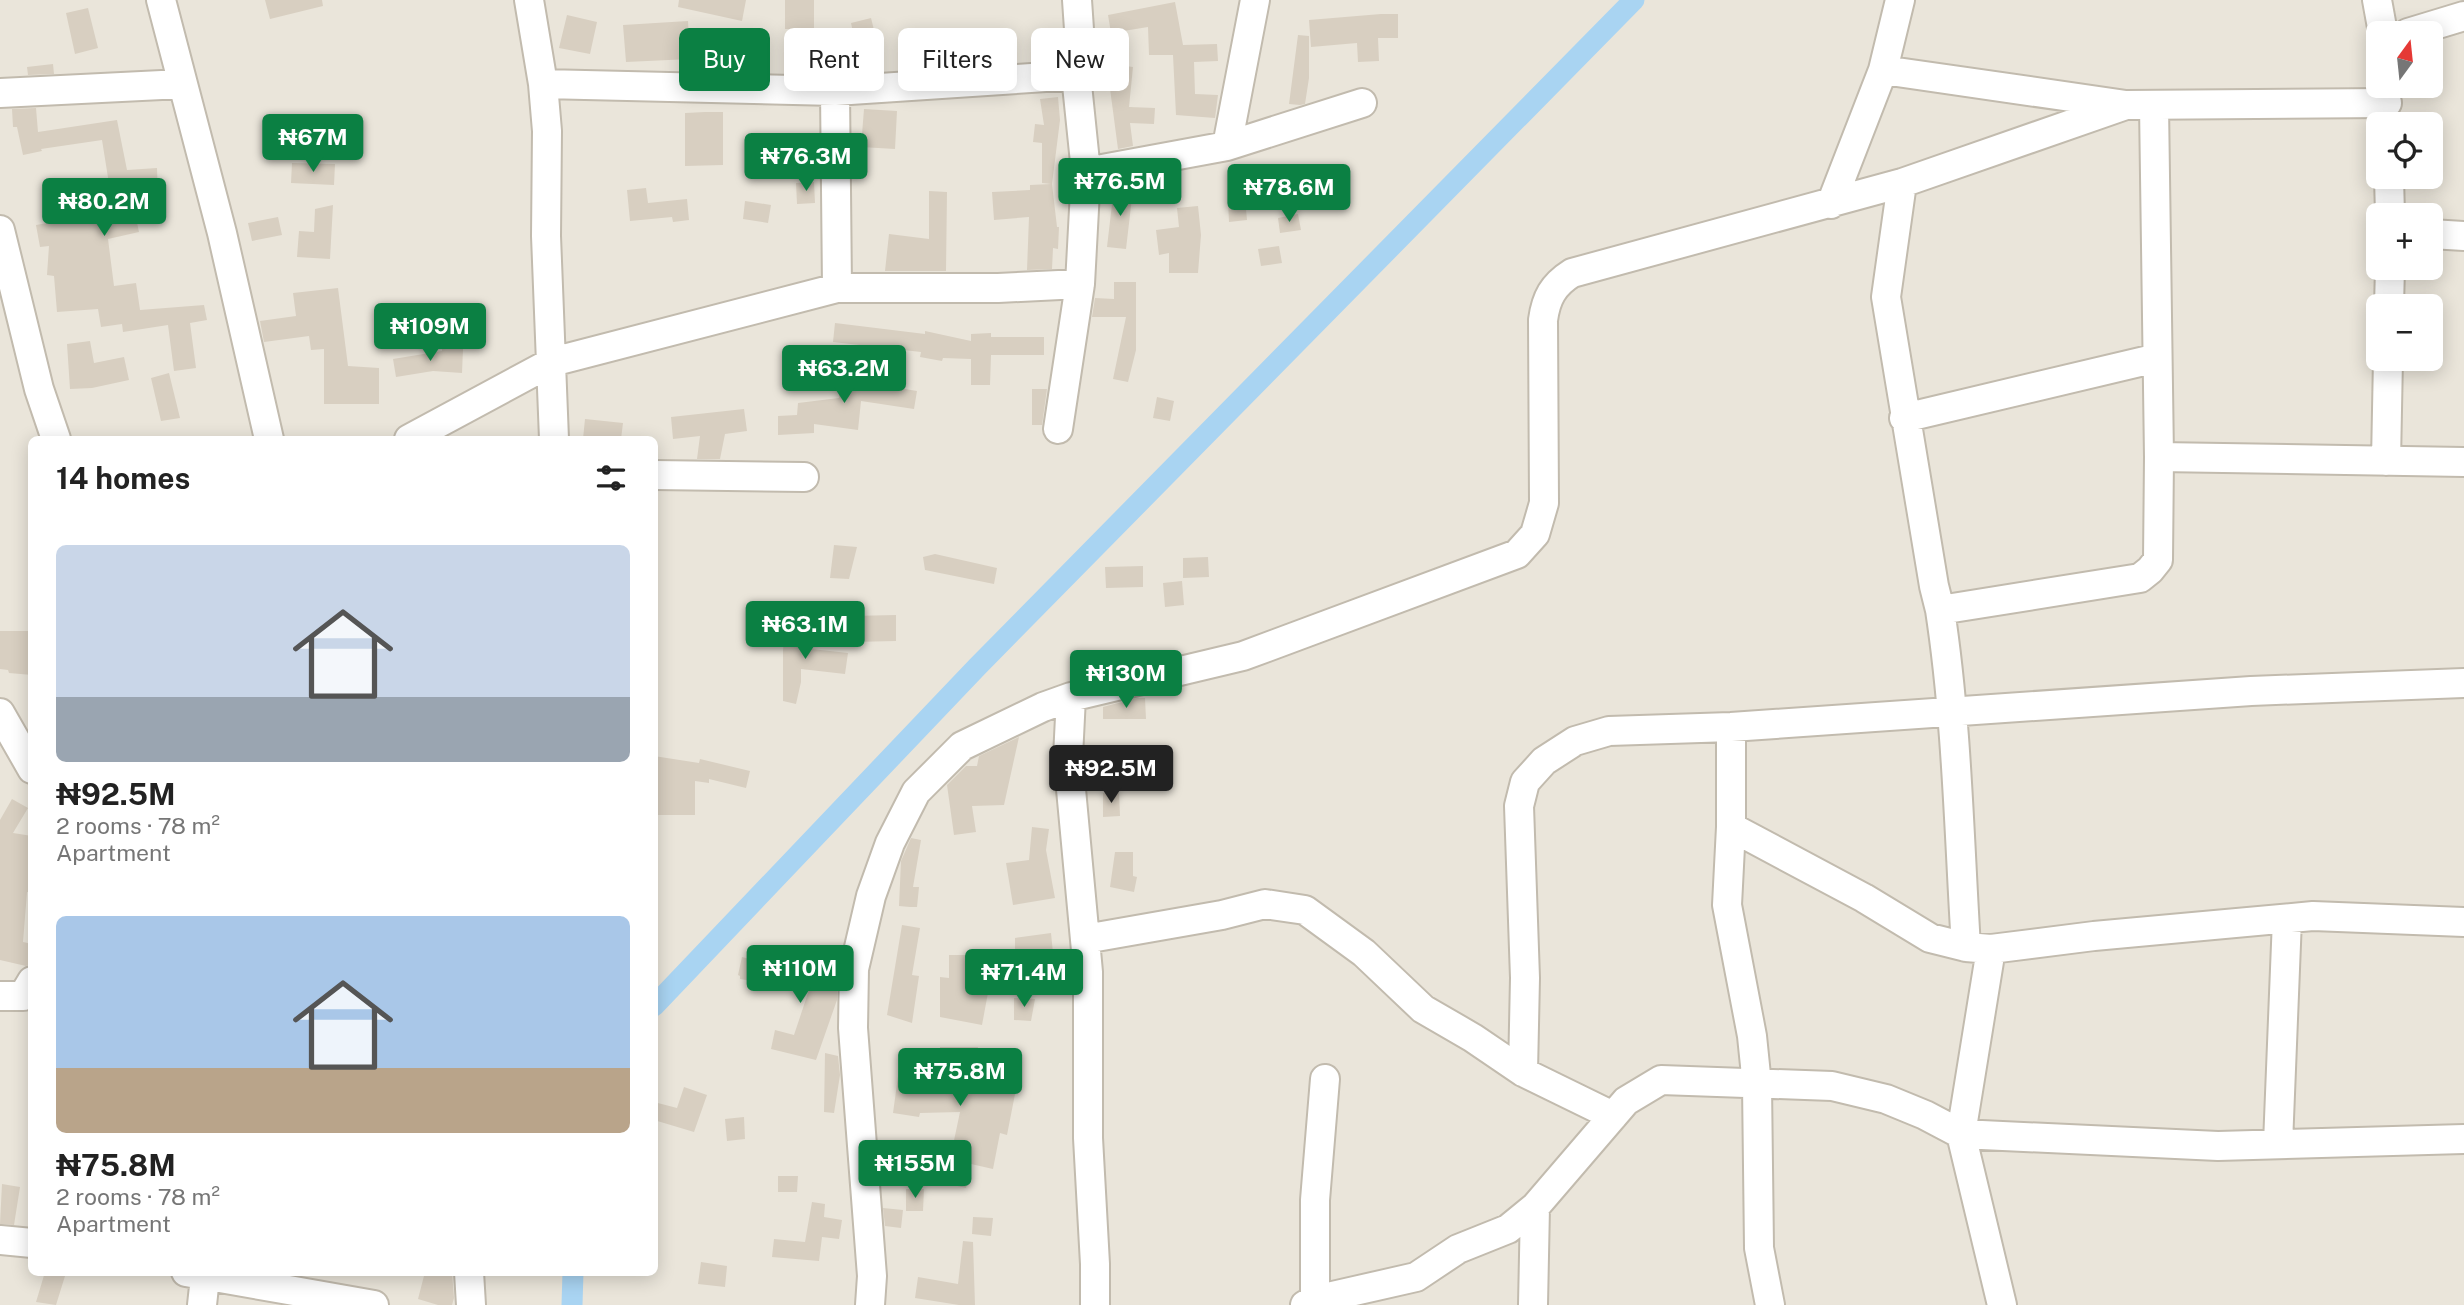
<!DOCTYPE html>
<html lang="en">
<head>
<meta charset="utf-8">
<style>
	body { margin:0; font-family:"Public Sans",sans-serif; background:#f6f6f6; color:#222; height:100vh; display:flex; flex-direction:column; font-size:26px; white-space:nowrap }
	* { box-sizing:border-box; margin:0 }
	p { font-size:23px; color:#767676 }
	.icon { flex:none; width:38px; height:38px; fill:none; stroke:currentColor; stroke-width:2; stroke-linecap:round; stroke-linejoin:round }
	.map { position:relative; flex:1; overflow:hidden }
	.details { position:absolute; left:28px; top:436px; width:630px; height:840px; display:flex; flex-direction:column; background:#fff; border-radius:10px; box-shadow:0 4px 18px #0003 }
	.details>* { flex:none }
	.hud { position:absolute; left:679px; top:28px; width:665px; height:63px; display:flex; gap:14px }
	.needle { width:46px; rotate:15deg }
	.controls { position:absolute; left:2366px; top:21px; display:grid; gap:14px }
	.controls a { display:grid; place-items:center; width:77px; height:77px; border-radius:10px; background:#fff; box-shadow:0 4px 18px #0003; font-size:35px }
	.price { position:absolute; translate:-50% -60px; padding:0 16px; border-radius:7px; background:#0b8043; color:#fff; font-size:23px; line-height:46px; filter:drop-shadow(0 2px 4px #0008) }
	.price::after { content:''; position:absolute; left:50%; top:42px; width:21px; height:16px; margin-left:-10px; background:inherit; clip-path:polygon(0 0,100% 0,50% 100%) }
	.price.current { background:#222; color:#fff }
	ul { padding:0; list-style:none }
	li { display:grid; align-content:center; gap:14px; height:371px; padding:0 28px }
	li span { display:grid; place-items:center; height:217px; border-radius:10px; color:#555 }
	li>.icon { margin-inline-start:auto }
	span .icon { width:126px; height:126px; fill:#fffc; stroke-width:1 }
	li b { font-size:30px }
	h2 { display:flex; justify-content:space-between; align-items:center; height:84px; padding:0 28px; font-size:30px }
	.tag { padding:0 24px; border-radius:10px; background:#fff; box-shadow:0 4px 18px #0003; font-size:24px; line-height:63px }
	.tag.current { background:#0b8043; color:#fff }
	.map>svg:first-child { display:block }
	.residential { fill:#eae5da; fill-rule:evenodd }
	.lines { fill:none; stroke-linecap:round; stroke-linejoin:round }
	.canal { stroke:#a9d4f2; stroke-width:21 }
	.building { fill:#d8cfc1 }
	.minor-casing { stroke:#c2bbae; stroke-width:32 }
	.minor { stroke:#fff; stroke-width:28 }
</style>
</head>
<body>
<div class="map">
<svg width="2464" height="1305" viewBox="0 0 2464 1305">
	<rect width="100%" height="100%" fill="#f6f3ec"/>
	<path class="residential" d="M0 0H2464V1305H0ZM2378 33H2431V86H2378ZM2378 124H2431V177H2378ZM2378 215H2431V268H2378ZM2378 306H2431V359H2378ZM32 439H654V1272H32Z"/>
	<g class="lines">
		<path class="canal" d="M654 1006 977 667 1634 0
			M572 1305 573 1272"/>
	</g>
	<path class="building" d="M265 0H322L323 6 270 19Z
		M679 0H746L742 21 678 7Z
		M785 0H814V29H785Z
		M1175 2 1183 45 1217 44 1218 61 1194 62 1195 94 1218 95 1215 118 1176 115 1173 55H1149L1148 27 1111 33 1108 15Z
		M88 8 98 48 75 54 66 13Z
		M1381 14H1398V38H1378L1379 61 1358 62 1357 43 1311 47 1309 20Z
		M567 15 597 22 590 54 559 48Z
		M871 18 878 46 857 51 851 23Z
		M688 21 690 59 626 62 623 25Z
		M1298 35 1309 36V78L1305 104 1300 105 1289 104Z
		M53 64 54 74 28 75 27 67Z
		M1110 64 1133 67 1129 107 1155 108 1154 124 1130 123 1133 146 1118 149 1109 81Z
		M1058 97 1060 120 1052 184 1057 227H1059L1058 249 1053 248 1052 269 1027 270 1029 217 994 220 992 192 1030 190V185L1051 184 1042 183V143L1033 142 1035 124 1044 125 1040 99Z
		M36 108 38 132 117 120 127 170 157 168 158 196H149L151 208 134 209 139 232 108 239 114 286 136 283 140 310 204 305 207 320 190 323 196 368 174 371 168 325 123 332 122 324 101 327 98 309 57 312 54 276 47 275 49 246 40 247 36 225 75 218 72 196 110 190 102 140 41 149 42 151 23 155 17 127H13L12 109Z
		M864 109 897 111 895 149 861 147Z
		M705 112H723V165L685 166V113Z
		M292 163 335 164 334 185 291 183Z
		M814 182 815 203 797 204 796 183Z
		M1114 187 1133 189 1126 249 1107 247Z
		M646 188 648 203 687 199 689 220 673 222 672 217 630 221 627 190Z
		M929 191 947 192 946 271H885L889 234 929 239Z
		M1245 199 1247 220 1229 222 1228 201Z
		M745 201 771 205 768 223 743 219Z
		M333 205 330 259 297 257 299 231 314 232 315 209Z
		M1198 206 1201 235 1198 273H1169V253L1159 255 1156 230 1179 227 1177 208Z
		M1298 214 1301 230 1280 233 1278 218Z
		M278 217 282 235 252 241 248 223Z
		M1279 246 1282 263 1261 266 1258 249Z
		M1114 282H1136V350L1128 382 1113 379 1126 317H1092L1095 298 1114 299Z
		M338 288 348 366 379 368V404H324V349L311 350 309 336 264 342 260 321 296 316 293 293Z
		M835 323 925 334V331L971 341V334L991 333V337H1044V355H991L990 385H971V359L943 358 942 361 920 357 921 352 833 342Z
		M90 341 94 363 124 357 129 380 92 388 70 389 67 344Z
		M442 348 463 349 462 373 433 371 396 377 393 359 442 351Z
		M829 371 863 376 862 382 917 391 914 409 861 401 858 430 814 424V433L778 435V416L797 415 798 403 839 398V391L827 389Z
		M169 373 180 418 161 421 151 378Z
		M1032 389H1047L1042 425H1032Z
		M1157 397 1174 401 1170 421 1153 418Z
		M744 409 747 431 725 434 720 459H697L700 436 673 439 671 417Z
		M585 419 623 423 621 439H583Z
		M834 545 857 547 849 579 830 578Z
		M935 554 997 568 994 584 925 570 923 557Z
		M1208 557 1209 577 1183 578V558Z
		M1143 566V587L1106 588 1105 567Z
		M1182 581 1184 605 1165 607 1163 583Z
		M896 615V641L852 642 851 616Z
		M786 623 805 625 802 648 848 653 845 674 801 669V682L796 704 783 701V650Z
		M0 631H32V675L9 673 8 670 0 669Z
		M1137 698H1145L1146 719H1103V707Z
		M1019 737 1004 805 972 806 976 832 954 835 947 785 966 766H977L979 756Z
		M654 756 699 763 700 759 750 771 746 788 709 779V783L695 781V815H654Z
		M1103 793H1119L1120 816 1103 817Z
		M12 799 28 808 13 833 32 836V893L27 892 23 942 32 944V964L26 966 0 960V820Z
		M1032 827 1049 829 1046 850 1055 898 1013 905 1006 863 1029 860Z
		M911 838 921 840 913 887H919L917 907H910L899 906 901 861Z
		M1115 852H1133V876L1137 877 1134 892 1110 887Z
		M902 925 920 928 912 975 919 976 912 1023 887 1015Z
		M1051 933 1053 953 1015 958V938Z
		M949 955H995L982 1025 940 1017V977L949 978Z
		M742 957 758 961 757 964 827 974 828 968 837 970V1000L816 1060 771 1049 775 1030 794 1035 809 990 740 979V976L738 975Z
		M1014 998 1035 999 1031 1021 1014 1020Z
		M940 1047H978L974 1065 983 1066 981 1082 1016 1089 1007 1135 1000 1133 993 1169 971 1164 966 1188 945 1183 960 1112 920 1113 919 1117 893 1113 899 1069 940 1078Z
		M825 1053 838 1056 840 1075 834 1113 824 1112Z
		M684 1087 707 1095 694 1132 654 1120V1102L677 1108Z
		M744 1117 745 1139 727 1141 725 1119Z
		M778 1176H798L797 1192H778Z
		M2 1184 20 1187 14 1225 0 1224Z
		M906 1189H924L923 1211H906Z
		M812 1202 825 1204 824 1217 842 1220 839 1239 822 1237 819 1261 772 1257 774 1239 805 1242Z
		M883 1208 903 1210 901 1228 885 1226Z
		M973 1217 993 1218 991 1236 972 1234Z
		M963 1241 973 1242 975 1305H959L915 1298 918 1277 958 1284Z
		M701 1262 727 1266 725 1287 698 1284Z
		M45 1272 65 1276 56 1305 36 1302Z
		M425 1272H452L454 1298 452 1305H438L418 1299Z"/>
	<g class="lines">
		<defs>
			<path id="minor" d="M161 0 222 233 269 439
				M529 0 543 84 547 131 546 236 554 439
				M2377 0 2383 33
				M2408 33 2464 16
				M1883 70 2126 105 2387 103
				M543 84 835 91 1076 75
				M835 91 837 288
				M0 93 182 84
				M1227 146 1255 0
				M1086 172 1227 146 1362 103
				M2389 177 2390 215
				M1902 183 1886 297 1934 586 1940 610
				M1831 204 1883 70 1900 0
				M0 230 39 389 56 439
				M2431 234 2464 236
				M2389 306 2390 268
				M1904 418 2157 358
				M1058 429 1080 284 1086 172 1076 75 1080 44 1077 0
				M409 439 552 362 837 288H998L1080 284
				M2159 457 2464 462
				M2386 461 2388 359
				M654 475 804 477
				M0 713 32 769
				M1731 727V827L1727 905 1752 1036 1757 1085 1759 1248 1770 1305
				M1731 827 1864 898 1930 938 1966 947 1991 949 2094 936 2313 916 2464 922
				M1085 939 1222 915 1265 904 1305 910 1364 953 1423 1009 1473 1038 1523 1072 1613 1116
				M1966 947C1959 834 1957 721 1940 610L2140 578 2150 570 2158 560 2159 457 2154 105
				M1991 949 1961 1134 2002 1305
				M0 996H23L32 981
				M1523 1072 1525 978 1519 806 1525 782 1544 761 1575 741 1609 731 1731 727 2251 691 2464 683
				M2278 1144 2287 919
				M0 1240 32 1243
				M186 1272 374 1305
				M469 1272 471 1305
				M1315 1300V1200L1325 1079
				M202 1305 205 1277
				M870 1305 872 1276 853 1028 854 969 871 896 890 843 916 792 962 746 1043 707 1071 697
				M1095 1305V1264L1088 1138V972L1068 757 1071 697 1243 656 1517 554 1535 534 1544 503 1543 320C1546 298 1553 285 1572 273L1902 183 2126 105
				M1305 1305 1315 1300 1416 1277 1458 1249 1508 1229 1535 1207 1626 1101 1661 1080 1832 1086 1886 1099 1925 1115 1961 1134 2218 1146 2464 1139
				M1533 1305 1535 1207"/>
		</defs>
		<use href="#minor" class="minor-casing"/>
		<use href="#minor" class="minor"/>
	</g>
</svg>
<div class="controls">
<a><svg class="needle" viewBox="-14 -14 28 28"><path d="M0-13l5 13h-10z" fill="#e53935"/><path d="M0 13l5-13h-10z" fill="#767676"/></svg></a>
<a><svg class="icon" aria-label="locate" viewBox="0 0 24 24"><circle cx="12" cy="12" r="6"/><path d="M12 2v4M12 18v4M2 12h4M18 12h4"/></svg></a>
<a>+</a>
<a>−</a>
</div>
<b class="price" style="left:313px;top:174px">₦67M</b>
<b class="price" style="left:806px;top:193px">₦76.3M</b>
<b class="price" style="left:1120px;top:218px">₦76.5M</b>
<b class="price" style="left:1289px;top:224px">₦78.6M</b>
<b class="price" style="left:104px;top:238px">₦80.2M</b>
<b class="price" style="left:430px;top:363px">₦109M</b>
<b class="price" style="left:844px;top:405px">₦63.2M</b>
<b class="price" style="left:805px;top:661px">₦63.1M</b>
<b class="price" style="left:1126px;top:710px">₦130M</b>
<b class="price current" style="left:1111px;top:805px">₦92.5M</b>
<b class="price" style="left:800px;top:1005px">₦110M</b>
<b class="price" style="left:1024px;top:1009px">₦71.4M</b>
<b class="price" style="left:960px;top:1108px">₦75.8M</b>
<b class="price" style="left:915px;top:1200px">₦155M</b>
<div class="hud">
<a class="tag current">Buy</a>
<a class="tag">Rent</a>
<a class="tag">Filters</a>
<a class="tag">New</a>
</div>
<section class="details">
<h2>14 homes<svg class="icon" aria-label="filters" viewBox="0 0 24 24"><path d="M4 7h16M4 17h16"/><circle cx="9" cy="7" r="2"/><circle cx="15" cy="17" r="2"/></svg></h2>
<ul>
<li><span style="background:linear-gradient(#c9d6e8 70%,#9aa5b1 0)"><svg class="icon" aria-label="home" viewBox="0 0 24 24"><path d="M3 11l9-7 9 7M6 9v11h12V9"/></svg></span><div><b>₦92.5M</b><p>2 rooms · 78 m²</p><p>Apartment</p></div></li>
<li><span style="background:linear-gradient(#a9c7e8 70%,#b9a48a 0)"><svg class="icon" aria-label="home" viewBox="0 0 24 24"><path d="M3 11l9-7 9 7M6 9v11h12V9"/></svg></span><div><b>₦75.8M</b><p>2 rooms · 78 m²</p><p>Apartment</p></div></li>
</ul>
</section>
</div>
</body>
</html>
